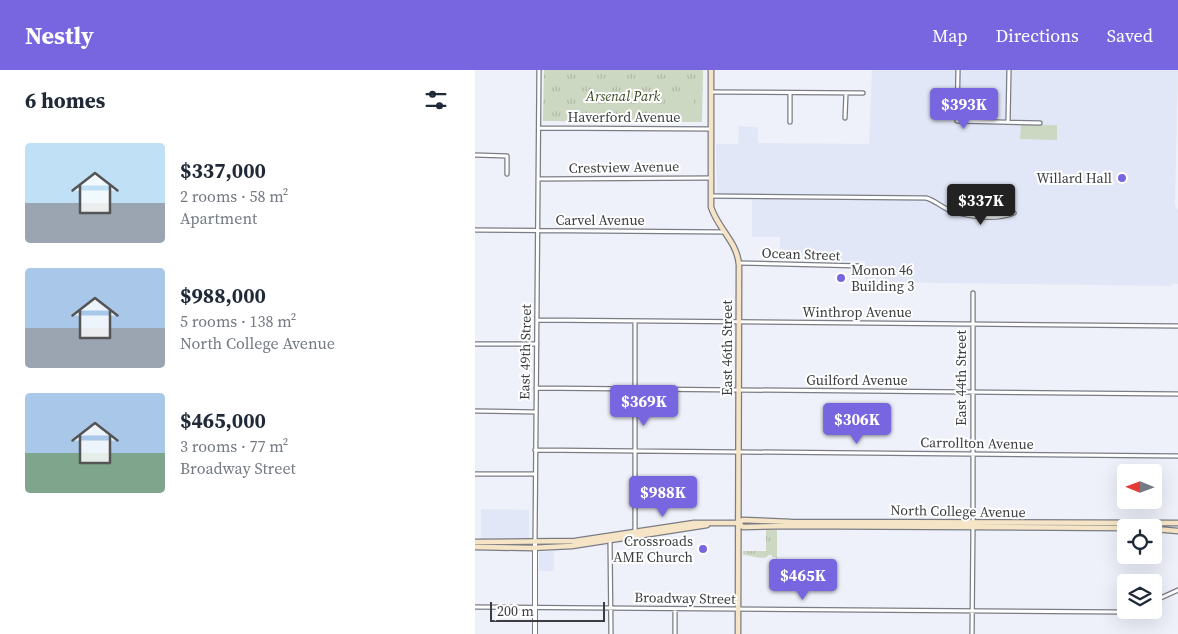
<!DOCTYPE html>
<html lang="en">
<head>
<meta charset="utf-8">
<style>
	body { margin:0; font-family:"Source Serif 4",serif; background:#f2f2f3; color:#1f2937; height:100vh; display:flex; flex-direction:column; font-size:19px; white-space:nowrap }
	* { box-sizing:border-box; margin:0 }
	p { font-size:16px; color:#747a83 }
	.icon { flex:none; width:28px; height:28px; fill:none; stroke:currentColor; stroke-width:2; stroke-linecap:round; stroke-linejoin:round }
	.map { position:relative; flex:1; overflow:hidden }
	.sheet { display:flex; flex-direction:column; background:#fff; width:475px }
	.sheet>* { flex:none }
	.needle { width:32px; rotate:271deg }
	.tools { position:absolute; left:642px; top:394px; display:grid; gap:10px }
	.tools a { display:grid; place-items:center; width:45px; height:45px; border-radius:5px; background:#fff; box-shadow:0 5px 20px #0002; font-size:25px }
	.scale { position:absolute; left:15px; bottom:12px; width:115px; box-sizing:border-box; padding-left:5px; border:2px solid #3b3d40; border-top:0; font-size:14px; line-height:18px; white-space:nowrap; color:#3b3d40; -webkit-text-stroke:4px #fff; paint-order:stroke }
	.price { position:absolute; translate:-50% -42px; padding:0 11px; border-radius:5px; background:#7865e0; color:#fff; font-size:16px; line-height:32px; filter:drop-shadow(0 1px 2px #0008) }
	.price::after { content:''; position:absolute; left:50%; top:30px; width:15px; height:11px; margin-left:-8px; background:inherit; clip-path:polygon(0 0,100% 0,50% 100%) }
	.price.selected { background:#222; color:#fff }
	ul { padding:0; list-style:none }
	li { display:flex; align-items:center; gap:15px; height:125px; padding:0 25px }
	li span { display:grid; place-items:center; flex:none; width:140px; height:100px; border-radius:5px; color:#555 }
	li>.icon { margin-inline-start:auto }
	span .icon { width:60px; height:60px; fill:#fffc; stroke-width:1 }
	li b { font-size:21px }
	h2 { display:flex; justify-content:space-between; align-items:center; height:60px; padding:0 25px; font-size:21px }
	header { display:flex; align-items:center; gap:30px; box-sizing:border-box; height:70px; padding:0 25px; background:#7865e0; color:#fff }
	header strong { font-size:24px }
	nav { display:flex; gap:28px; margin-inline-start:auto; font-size:18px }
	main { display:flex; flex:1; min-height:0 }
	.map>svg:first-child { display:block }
	.built { fill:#e2e7f7 }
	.grass { fill:url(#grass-tufts) }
	.pitch { fill:#ccd8c1 }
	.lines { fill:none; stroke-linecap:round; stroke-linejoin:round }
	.minor-casing { stroke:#7b7d85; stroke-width:5.5 }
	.tertiary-casing { stroke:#7b7d85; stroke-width:6 }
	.secondary-casing { stroke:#7b7d85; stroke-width:7 }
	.minor { stroke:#fff; stroke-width:3 }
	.tertiary { stroke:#fff; stroke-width:4 }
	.secondary { stroke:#f5e4c5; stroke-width:4.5 }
	.poi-dot { fill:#7865e0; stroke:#fff; stroke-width:2 }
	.labels { text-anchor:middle; stroke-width:4; stroke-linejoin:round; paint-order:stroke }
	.park-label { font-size:14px; font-style:italic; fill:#34481c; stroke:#fff }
	.street-label { font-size:14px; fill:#3b3d40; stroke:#fff }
	.poi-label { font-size:14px; fill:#3b3d40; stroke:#fff; text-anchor:end }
</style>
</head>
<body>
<header>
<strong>Nestly</strong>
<nav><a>Map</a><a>Directions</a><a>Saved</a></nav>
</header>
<main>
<section class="sheet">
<h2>6 homes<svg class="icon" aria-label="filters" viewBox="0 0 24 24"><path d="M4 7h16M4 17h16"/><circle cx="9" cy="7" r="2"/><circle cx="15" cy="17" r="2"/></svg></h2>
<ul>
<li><span style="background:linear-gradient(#bfe0f5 60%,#9aa5b1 0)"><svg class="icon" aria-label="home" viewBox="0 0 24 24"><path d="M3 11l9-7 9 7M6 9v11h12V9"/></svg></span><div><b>$337,000</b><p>2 rooms · 58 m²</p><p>Apartment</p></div></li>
<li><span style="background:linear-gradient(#a9c7e8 60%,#9aa5b1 0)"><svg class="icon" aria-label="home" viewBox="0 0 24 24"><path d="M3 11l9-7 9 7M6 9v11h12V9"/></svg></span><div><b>$988,000</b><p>5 rooms · 138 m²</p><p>North College Avenue</p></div></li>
<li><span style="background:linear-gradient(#a9c7e8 60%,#7fa58c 0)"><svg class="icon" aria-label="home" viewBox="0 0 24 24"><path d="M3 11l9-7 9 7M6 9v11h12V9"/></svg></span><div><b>$465,000</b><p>3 rooms · 77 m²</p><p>Broadway Street</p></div></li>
</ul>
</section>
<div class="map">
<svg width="703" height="564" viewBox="0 0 703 564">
	<defs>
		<pattern id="grass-tufts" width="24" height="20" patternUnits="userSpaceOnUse" patternTransform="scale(1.25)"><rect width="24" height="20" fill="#ccd8c1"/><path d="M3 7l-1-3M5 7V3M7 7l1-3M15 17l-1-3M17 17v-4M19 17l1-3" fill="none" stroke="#b0baa7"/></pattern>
	</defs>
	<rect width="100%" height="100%" fill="#eef1fa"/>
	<path class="built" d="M397 0H703L700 134 703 141V214H697L696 216 390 212V191L305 190V167H277V130L242 129 241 74H263L264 56 283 57V73L394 74Z
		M6 439 54 440V468L6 470Z
		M79 481V501H64V482Z"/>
	<path class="grass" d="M69 0H228L227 52 68 51Z
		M291 460H302V490L300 487H297V485H294L290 488C280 488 275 485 268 485V481H291Z"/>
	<path class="pitch" d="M196 22H219V47H196Z
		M546 55H582V70L545 69Z"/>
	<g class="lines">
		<defs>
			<path id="minor" d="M483 0 482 51 565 53
				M236 22 388 23
				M370 48 371 23
				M315 52V23
				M533 52 534 0
				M64 58 235 59
				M0 85 32 86V104
				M63 109 235 108
				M236 126 451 128C459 130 465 136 472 139 492 147 519 151 539 143
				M0 160 249 162
				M264 193 387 196
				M498 223V452
				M62 250 703 256
				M160 251V462
				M0 274H62
				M61 318 703 324
				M0 341 61 342
				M60 380 703 386
				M0 404H60
				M60 471 64 0
				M135 471 136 564
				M679 531 703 520
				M0 537 645 542 659 540
				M200 564V539
				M497 564 498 457"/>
			<path id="tertiary" d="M60 472V564"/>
			<path id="secondary" d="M236 0V137C243 159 262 171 264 195L263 564
				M263 453 268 457 316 456 651 458
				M679 459 703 461
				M0 472 100 471 219 453H263L268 450 316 452 703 453
				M0 477 56 478 97 476 232 455"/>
		</defs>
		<use href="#minor" class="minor-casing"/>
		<use href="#tertiary" class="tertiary-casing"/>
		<use href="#secondary" class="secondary-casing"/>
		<use href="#minor" class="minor"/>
		<use href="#tertiary" class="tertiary"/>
		<use href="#secondary" class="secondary"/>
	</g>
	<g class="poi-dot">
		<circle cx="647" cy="108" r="5"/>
		<circle cx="366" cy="208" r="5"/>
		<circle cx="228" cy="479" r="5"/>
	</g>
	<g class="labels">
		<g class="park-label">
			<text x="148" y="31">Arsenal Park</text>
		</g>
		<g class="street-label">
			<text x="149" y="52">Haverford Avenue</text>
			<text transform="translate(149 97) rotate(-1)" y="5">Crestview Avenue</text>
			<text x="125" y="155">Carvel Avenue</text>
			<text transform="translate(326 184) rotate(2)" y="5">Ocean Street</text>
			<text x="382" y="247">Winthrop Avenue</text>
			<text transform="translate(252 278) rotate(-90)" y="5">East 46th Street</text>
			<text transform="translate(50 282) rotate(-89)" y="5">East 49th Street</text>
			<text transform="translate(486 308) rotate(-90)" y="5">East 44th Street</text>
			<text x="382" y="315">Guilford Avenue</text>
			<text transform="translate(502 373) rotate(1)" y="5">Carrollton Avenue</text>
			<text transform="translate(483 441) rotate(1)" y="5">North College Avenue</text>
			<text transform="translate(210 528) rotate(1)" y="5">Broadway Street</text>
		</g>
		<g class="poi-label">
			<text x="637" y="113">Willard Hall</text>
			<text x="376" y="205" text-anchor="start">Monon 46<tspan x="376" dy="16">Building 3</tspan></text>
			<text x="218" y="476">Crossroads<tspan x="218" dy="16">AME Church</tspan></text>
		</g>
	</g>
</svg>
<div class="tools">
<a><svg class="needle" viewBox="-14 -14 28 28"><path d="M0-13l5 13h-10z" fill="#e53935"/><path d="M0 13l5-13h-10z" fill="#747a83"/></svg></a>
<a><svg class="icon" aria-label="locate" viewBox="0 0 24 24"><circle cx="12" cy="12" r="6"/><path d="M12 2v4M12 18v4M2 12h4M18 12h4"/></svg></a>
<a><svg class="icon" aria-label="layers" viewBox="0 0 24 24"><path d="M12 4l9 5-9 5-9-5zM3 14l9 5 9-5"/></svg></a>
</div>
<div class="scale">200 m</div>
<b class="price" style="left:489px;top:60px">$393K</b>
<b class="price selected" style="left:506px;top:156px">$337K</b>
<b class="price" style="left:169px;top:357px">$369K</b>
<b class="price" style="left:382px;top:375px">$306K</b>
<b class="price" style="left:188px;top:448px">$988K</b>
<b class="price" style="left:328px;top:531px">$465K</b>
</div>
</main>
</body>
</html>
